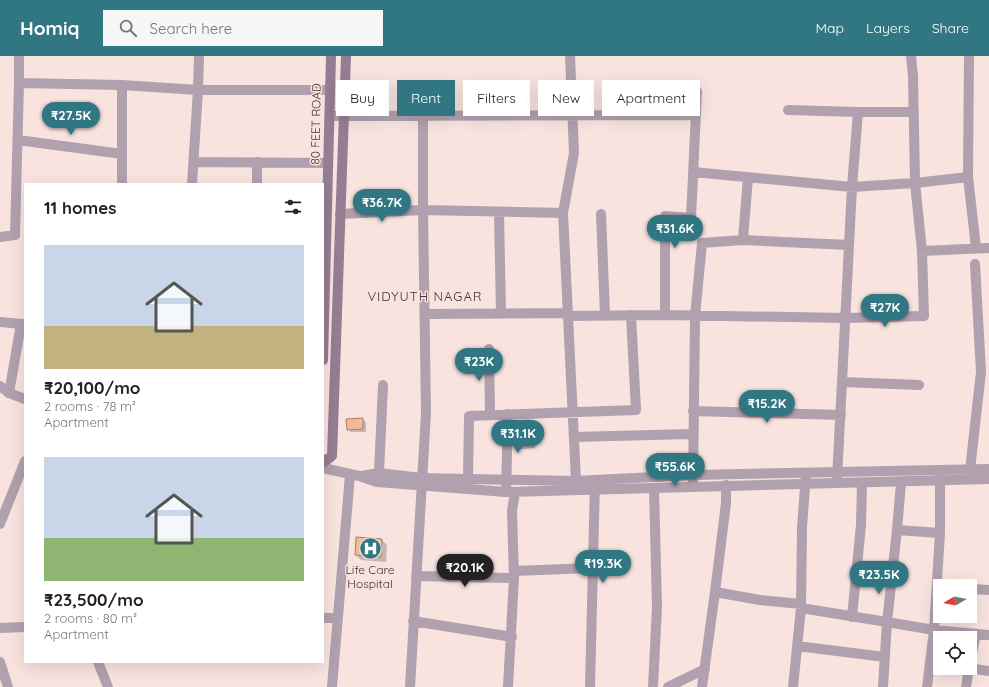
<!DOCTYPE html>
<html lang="en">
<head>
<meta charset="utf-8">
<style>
	body { margin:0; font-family:Quicksand,sans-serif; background:#f6f6f6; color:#222; height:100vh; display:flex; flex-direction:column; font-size:15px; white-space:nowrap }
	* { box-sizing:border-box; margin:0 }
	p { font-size:13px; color:#767676 }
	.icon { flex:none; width:22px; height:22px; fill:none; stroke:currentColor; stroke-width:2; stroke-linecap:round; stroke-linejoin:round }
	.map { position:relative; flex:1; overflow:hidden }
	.sheet { position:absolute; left:24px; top:127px; width:300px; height:480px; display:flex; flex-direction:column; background:#fff; border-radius:0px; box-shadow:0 4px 16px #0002 }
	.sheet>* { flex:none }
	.hud { position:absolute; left:336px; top:24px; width:380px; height:36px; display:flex; gap:8px }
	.needle { width:26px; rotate:261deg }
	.buttons { position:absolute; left:933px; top:523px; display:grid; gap:8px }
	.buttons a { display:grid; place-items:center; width:44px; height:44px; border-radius:0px; background:#fff; box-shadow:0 4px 16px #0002; font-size:20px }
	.price { position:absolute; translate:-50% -34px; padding:0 9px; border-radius:14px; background:#307783; color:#fff; font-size:13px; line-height:26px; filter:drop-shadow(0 1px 2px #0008) }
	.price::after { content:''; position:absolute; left:50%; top:24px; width:12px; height:9px; margin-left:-6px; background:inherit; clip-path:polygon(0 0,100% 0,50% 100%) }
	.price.current { background:#222; color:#fff }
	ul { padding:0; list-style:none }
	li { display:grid; align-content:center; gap:8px; height:212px; padding:0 20px }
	li span { display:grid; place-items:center; height:124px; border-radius:0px; color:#555 }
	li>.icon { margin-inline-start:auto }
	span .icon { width:72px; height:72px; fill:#fffc; stroke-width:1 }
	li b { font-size:17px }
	h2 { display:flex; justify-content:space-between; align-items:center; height:48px; padding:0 20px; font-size:17px }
	.chip { padding:0 14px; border-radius:0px; background:#fff; box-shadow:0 4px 16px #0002; font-size:14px; line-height:36px }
	.chip.current { background:#307783; color:#fff }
	header { display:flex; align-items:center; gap:24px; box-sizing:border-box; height:56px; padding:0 20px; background:#307783; color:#fff }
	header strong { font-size:19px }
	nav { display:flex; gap:22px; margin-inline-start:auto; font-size:14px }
	.search { width:280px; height:36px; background:#f6f6f6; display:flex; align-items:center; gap:10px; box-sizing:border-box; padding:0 14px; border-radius:0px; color:#767676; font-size:15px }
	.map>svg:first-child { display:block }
	.shadow { fill:#0003 }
	.building { fill:#f3b997; stroke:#a98069 }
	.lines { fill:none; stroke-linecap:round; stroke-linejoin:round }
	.minor { stroke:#b1a0ae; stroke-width:10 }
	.tertiary { stroke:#b1a0ae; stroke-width:10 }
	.secondary { stroke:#957e92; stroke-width:10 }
	.labels { text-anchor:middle; stroke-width:3; stroke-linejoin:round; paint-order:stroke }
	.street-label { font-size:12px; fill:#44302c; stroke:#f8e3df }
	.poi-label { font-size:12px; fill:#44302c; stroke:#f8e3df }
	.neighbourhood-label { font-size:13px; letter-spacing:1px; fill:#44302c; stroke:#f8e3df }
</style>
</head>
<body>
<header>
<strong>Homiq</strong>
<div class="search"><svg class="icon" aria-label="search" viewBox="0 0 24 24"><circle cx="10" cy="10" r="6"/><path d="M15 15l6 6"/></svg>Search here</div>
<nav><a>Map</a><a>Layers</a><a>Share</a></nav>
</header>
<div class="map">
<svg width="989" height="631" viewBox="0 0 989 631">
	<rect width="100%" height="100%" fill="#f8e3df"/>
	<path class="shadow" d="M362 363 366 366V376H351L348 373Z
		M530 365 535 370V392L520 393 515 388Z
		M382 484 387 489 386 506 361 504 356 499Z"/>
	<path class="building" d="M363 362V373L347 374 346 363Z
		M530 364 531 388H514V365Z
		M356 481 382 483 381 501 355 499Z"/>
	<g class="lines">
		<path class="minor" d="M19 0V27L122 29V128
			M199 0 198 34H329
			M122 29 198 34 192 128
			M858 56H914
			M330 60 696 59
			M18 84 122 98
			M194 106 328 107
			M693 116 852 131 858 56 788 54
			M968 121 976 192
			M257 128V106
			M499 156 501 257
			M563 157 576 425
			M340 158 423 154V61
			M601 158 605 259
			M0 181 15 179 19 27
			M743 184 748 121
			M922 195 989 192
			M425 258 568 257
			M665 259 846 262 924 260 922 195 915 127 968 121 969 0
			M568 260 665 259V160L691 162 697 35
			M0 266 21 268
			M489 293 490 359
			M842 326 919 329
			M9 337 21 268H25
			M693 355 841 359
			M574 381 692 378
			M970 414 981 316 975 208
			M940 416V477L934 574 989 579
			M379 417 383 329
			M806 417 802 472 801 552 887 566 883 631
			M468 423 469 360 636 354 631 259
			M837 423 852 131 915 127 913 20 911 0
			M726 429V447L715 536 760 544 801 548
			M693 430 695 260 702 187 743 184 849 189
			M506 436 508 358
			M0 468 25 405
			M897 474 901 427
			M514 515 592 512
			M416 520 514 522
			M970 533 989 534
			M852 561 861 469 862 427
			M323 562H337
			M413 565 512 581
			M0 572 25 571
			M797 590 885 601
			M0 606 8 631
			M98 606 108 631
			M970 607 976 578
			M967 612 989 615
			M332 631 350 419
			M410 631 426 357 423 154 563 157 574 97 570 0
			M508 631 514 522 512 455 515 436
			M590 631 595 425
			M653 631 657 551 654 432
			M668 631 705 613
			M702 631 715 536
			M793 631 801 552
			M927 631 934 574 887 566 897 474 940 477
			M966 631 969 612"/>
		<path class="tertiary" d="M0 330 9 337 25 343
			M323 412 359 420 377 426 506 436 989 423
			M361 420 379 417 421 422 468 423 576 425 693 419 989 413"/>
		<path class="secondary" d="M323 304 331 0
			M323 403 324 406 332 400 346 0"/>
	</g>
	<defs>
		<symbol id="hospital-disc" viewBox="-11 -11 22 22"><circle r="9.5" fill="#307783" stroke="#f8e3df"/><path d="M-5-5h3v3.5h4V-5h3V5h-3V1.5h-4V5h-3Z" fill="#fff"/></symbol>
	</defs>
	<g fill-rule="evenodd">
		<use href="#hospital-disc" x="358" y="480" width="25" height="25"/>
	</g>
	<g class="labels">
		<g class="street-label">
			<text transform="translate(316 68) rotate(-89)" y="4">80 FEET ROAD</text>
		</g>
		<g class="poi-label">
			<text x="370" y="518">Life Care<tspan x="370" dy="14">Hospital</tspan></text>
		</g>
		<g class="neighbourhood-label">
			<text x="425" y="245">VIDYUTH NAGAR</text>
		</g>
	</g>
</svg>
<div class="buttons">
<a><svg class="needle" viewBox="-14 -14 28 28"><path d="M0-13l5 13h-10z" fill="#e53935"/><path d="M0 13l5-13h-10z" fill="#767676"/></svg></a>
<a><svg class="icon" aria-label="locate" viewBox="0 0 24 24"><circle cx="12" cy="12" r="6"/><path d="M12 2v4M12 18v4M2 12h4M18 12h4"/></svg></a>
</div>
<b class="price" style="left:71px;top:80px">₹27.5K</b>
<b class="price" style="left:382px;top:167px">₹36.7K</b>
<b class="price" style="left:675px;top:193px">₹31.6K</b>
<b class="price" style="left:885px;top:272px">₹27K</b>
<b class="price" style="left:479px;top:326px">₹23K</b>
<b class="price" style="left:767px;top:368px">₹15.2K</b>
<b class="price" style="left:518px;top:398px">₹31.1K</b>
<b class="price" style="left:675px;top:431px">₹55.6K</b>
<b class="price" style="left:603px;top:528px">₹19.3K</b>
<b class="price current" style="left:465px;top:532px">₹20.1K</b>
<b class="price" style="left:879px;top:539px">₹23.5K</b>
<div class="hud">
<a class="chip">Buy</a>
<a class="chip current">Rent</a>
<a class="chip">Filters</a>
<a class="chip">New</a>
<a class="chip">Apartment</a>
</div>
<section class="sheet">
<h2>11 homes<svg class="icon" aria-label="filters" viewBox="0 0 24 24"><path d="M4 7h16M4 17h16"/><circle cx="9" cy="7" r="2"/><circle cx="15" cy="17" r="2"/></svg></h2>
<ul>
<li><span style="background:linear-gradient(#c9d6e8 65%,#c2b280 0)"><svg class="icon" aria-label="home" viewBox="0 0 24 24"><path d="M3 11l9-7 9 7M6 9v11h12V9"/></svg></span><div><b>₹20,100/mo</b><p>2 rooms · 78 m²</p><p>Apartment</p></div></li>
<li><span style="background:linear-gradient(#c9d6e8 65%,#8fb573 0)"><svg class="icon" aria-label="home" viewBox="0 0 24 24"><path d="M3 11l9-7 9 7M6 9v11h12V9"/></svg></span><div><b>₹23,500/mo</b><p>2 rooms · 80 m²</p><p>Apartment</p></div></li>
</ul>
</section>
</div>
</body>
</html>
